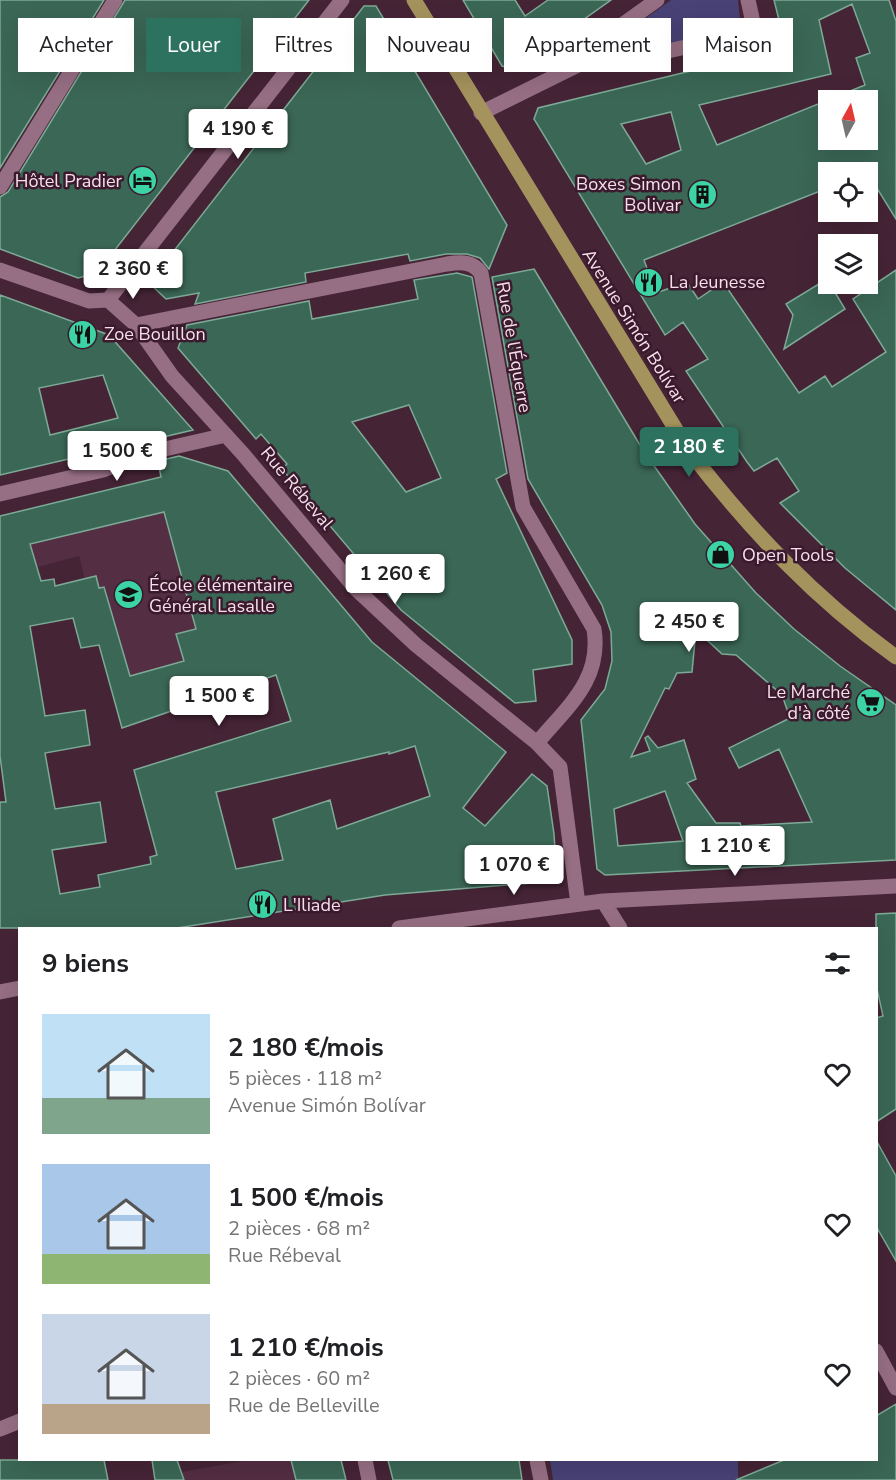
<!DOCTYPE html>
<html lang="fr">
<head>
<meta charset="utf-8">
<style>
	body { margin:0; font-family:"Nunito Sans",sans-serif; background:#f6f6f6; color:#202124; height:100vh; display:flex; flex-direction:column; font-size:22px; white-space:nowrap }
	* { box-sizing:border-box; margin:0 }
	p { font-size:20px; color:#757577 }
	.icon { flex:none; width:33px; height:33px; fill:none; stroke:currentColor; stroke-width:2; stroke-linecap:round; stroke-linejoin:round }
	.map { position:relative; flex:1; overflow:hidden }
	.panel { position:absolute; left:18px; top:927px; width:860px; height:534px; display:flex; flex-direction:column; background:#fff; border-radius:0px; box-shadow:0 6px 24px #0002 }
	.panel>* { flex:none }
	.hud { position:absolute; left:18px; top:18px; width:861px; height:54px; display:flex; gap:12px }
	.needle { width:39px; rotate:8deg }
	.tools { position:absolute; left:818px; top:90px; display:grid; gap:12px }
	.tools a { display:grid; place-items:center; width:60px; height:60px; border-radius:0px; background:#fff; box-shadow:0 6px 24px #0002; font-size:30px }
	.price { position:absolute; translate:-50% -51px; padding:0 14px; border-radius:6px; background:#fff; color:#222; font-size:20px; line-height:39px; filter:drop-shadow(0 2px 3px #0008) }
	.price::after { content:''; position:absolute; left:50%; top:36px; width:18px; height:14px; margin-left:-9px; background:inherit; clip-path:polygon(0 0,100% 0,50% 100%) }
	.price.current { background:#2d725e; color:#fff }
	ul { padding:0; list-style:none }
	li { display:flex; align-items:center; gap:18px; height:150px; padding:0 24px }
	li span { display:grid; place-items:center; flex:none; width:168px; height:120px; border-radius:0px; color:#555 }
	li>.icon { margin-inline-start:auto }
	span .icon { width:72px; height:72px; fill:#fffc; stroke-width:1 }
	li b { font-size:26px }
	h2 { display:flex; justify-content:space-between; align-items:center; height:72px; padding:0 24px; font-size:26px }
	.chip { padding:0 21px; border-radius:0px; background:#fff; box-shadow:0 6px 24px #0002; font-size:21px; line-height:54px }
	.chip.current { background:#2d725e; color:#fff }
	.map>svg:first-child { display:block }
	.built { fill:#542e43 }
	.green { fill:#484276 }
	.building { fill:#3b6756; stroke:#7daa97; stroke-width:1.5; fill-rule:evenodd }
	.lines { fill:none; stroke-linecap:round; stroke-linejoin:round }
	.minor { stroke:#976f84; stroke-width:15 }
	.major { stroke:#a5935e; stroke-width:15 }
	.labels { text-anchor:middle; stroke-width:5; stroke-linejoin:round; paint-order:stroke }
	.poi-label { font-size:18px; fill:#f6dfea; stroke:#3a1a2c; text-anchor:start }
	.street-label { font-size:18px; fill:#f6dfea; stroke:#3a1a2c }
</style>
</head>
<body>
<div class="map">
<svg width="896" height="1480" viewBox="0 0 896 1480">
	<rect width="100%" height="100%" fill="#452436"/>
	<path class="built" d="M209 465 372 642 124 727 79 556 0 577V516Z
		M249 1460H341L346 1480H184L182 1472Z"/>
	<path class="green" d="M671 0H738L740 20 733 31 610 55 606 47Z
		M550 1460H738V1480H553Z"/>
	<path class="building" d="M0 0H104L0 168Z
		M125 0H309L97 273 78 278 0 249V197L8 192Z
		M463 0H515L525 16 548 0H611L514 69 502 66Z
		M774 0H889L896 21V219L867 172H828V188L644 260 656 293 687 282 698 299 723 282 799 393 825 376 832 387 886 352 853 299 896 270V610L845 568 780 503 799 491 777 458 754 471 747 462 686 371 708 359 683 322 665 335 534 119 538 108 786 48ZM852 4 870 53 856 58 865 85 717 145 699 105 831 74 819 20ZM828 100H867V140H828ZM671 112 681 150 646 164 621 124Z
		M364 6H376L507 225 489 269 480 258 467 254H446L410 261 408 254 305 273 306 282 195 304 199 293 166 299 149 283Z
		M534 269 643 450 695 524 756 593 794 629 840 666 896 705V860L605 875 597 869 581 720 605 689 612 661 611 632 602 605 528 479 492 277ZM696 630 722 654 736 655 782 695 790 718 729 748 739 768 779 749 812 822 741 826 740 823H716L687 783 696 779 684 740 658 748 648 736 645 738 650 751 631 757 665 688 669 689 677 673 692 672ZM665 791 683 841 618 846 614 809Z
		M457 273 472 277 507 473 496 479 572 640V664L533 670 536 701 515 703 401 610 282 469 287 464 261 434 256 439 178 348 187 325 309 301 312 319 382 306 418 299 414 280ZM409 405 441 478 406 492 352 422Z
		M827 279 845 309 784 349 793 315 786 304Z
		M0 295 109 335 193 430 0 475ZM103 375 118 418 50 435 39 388Z
		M179 456 228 471 372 642 506 752 463 808 485 826 532 774 547 786 554 834 557 881 385 895 177 928H0V802H6L0 756V516L161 477 158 461ZM164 512 196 629 176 634 184 661 130 676 104 587 99 588 96 576 55 586 54 579 41 581 30 544ZM73 618 81 648 99 645 122 728 276 675 291 721 134 770 157 855 150 857 151 864 98 875 100 887 60 894 52 850 106 842 100 802 55 809 45 753 90 745 85 710 45 716 30 626ZM415 746 430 796 337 829 330 800 273 819 283 860 236 869 216 792 389 752V754Z
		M896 913V1109L876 1122V1018L883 1016 876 984V914Z
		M876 1140 896 1176V1261L876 1226Z
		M896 1404V1480H736L784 1460H876V1416Z
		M0 1460H104L108 1480H0Z
		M152 1460H177L184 1480H155Z
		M291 1460H341L346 1480H296Z
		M388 1460H519L522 1480H393Z"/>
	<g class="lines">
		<path class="minor" d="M582 63H613L736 36 749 28 752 18 748 0
			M481 113 582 63 601 40 657 0
			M0 187 115 0
			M0 270 89 301 108 300 136 325 172 376 243 454 356 589 416 645 537 743 560 767 578 904
			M108 300 342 0
			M136 325 447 264C461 262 472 261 481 273L523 507 594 629C602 680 568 706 537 743
			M0 494 103 470 143 454 226 435
			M603 901 620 928
			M399 928 603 901 896 886
			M0 992 20 988
			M876 1351 896 1388
			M0 1429 20 1421
			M365 1460 369 1480
			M537 1460 541 1480"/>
		<path class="major" d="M414 0 689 451C750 530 815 599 896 657"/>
	</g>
	<defs>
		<symbol id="hotel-disc" viewBox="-11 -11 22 22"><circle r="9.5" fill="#3cd4a4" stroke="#3a1a2c"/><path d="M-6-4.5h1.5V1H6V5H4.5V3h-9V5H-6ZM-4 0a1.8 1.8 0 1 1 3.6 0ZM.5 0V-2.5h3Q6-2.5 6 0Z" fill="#111"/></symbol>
		<symbol id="building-disc" viewBox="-11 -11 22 22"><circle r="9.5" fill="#3cd4a4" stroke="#3a1a2c"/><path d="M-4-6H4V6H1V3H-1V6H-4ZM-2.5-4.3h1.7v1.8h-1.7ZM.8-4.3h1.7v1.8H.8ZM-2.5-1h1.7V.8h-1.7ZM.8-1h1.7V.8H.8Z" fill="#111"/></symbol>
		<symbol id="restaurant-disc" viewBox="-11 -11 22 22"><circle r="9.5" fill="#3cd4a4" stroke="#3a1a2c"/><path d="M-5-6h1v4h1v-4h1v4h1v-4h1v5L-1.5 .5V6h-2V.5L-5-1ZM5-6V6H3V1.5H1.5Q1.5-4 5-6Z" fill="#111"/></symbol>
		<symbol id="shop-disc" viewBox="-11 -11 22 22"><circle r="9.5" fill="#3cd4a4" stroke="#3a1a2c"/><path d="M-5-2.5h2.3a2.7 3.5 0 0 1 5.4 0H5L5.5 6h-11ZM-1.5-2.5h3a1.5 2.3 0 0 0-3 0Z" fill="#111"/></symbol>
		<symbol id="school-disc" viewBox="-11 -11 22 22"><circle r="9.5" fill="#3cd4a4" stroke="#3a1a2c"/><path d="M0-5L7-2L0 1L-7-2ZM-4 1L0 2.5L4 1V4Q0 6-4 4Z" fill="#111"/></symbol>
		<symbol id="supermarket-disc" viewBox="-11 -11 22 22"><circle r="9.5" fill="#3cd4a4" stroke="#3a1a2c"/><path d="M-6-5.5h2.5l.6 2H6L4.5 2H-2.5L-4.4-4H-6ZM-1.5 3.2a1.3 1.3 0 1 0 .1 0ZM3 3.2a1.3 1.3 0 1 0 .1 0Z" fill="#111"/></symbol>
	</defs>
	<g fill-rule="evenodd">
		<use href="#hotel-disc" x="126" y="164" width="33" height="33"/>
		<use href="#building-disc" x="686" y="178" width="33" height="33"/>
		<use href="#restaurant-disc" x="632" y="266" width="33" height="33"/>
		<use href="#restaurant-disc" x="66" y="318" width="33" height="33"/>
		<use href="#shop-disc" x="704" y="538" width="33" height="33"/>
		<use href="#school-disc" x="112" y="578" width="33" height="33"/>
		<use href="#supermarket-disc" x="854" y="686" width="33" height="33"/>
		<use href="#restaurant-disc" x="246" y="888" width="33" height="33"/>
	</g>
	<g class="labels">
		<g class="poi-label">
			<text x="122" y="187" text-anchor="end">Hôtel Pradier</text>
			<text x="681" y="190" text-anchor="end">Boxes Simon<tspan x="681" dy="21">Bolivar</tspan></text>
			<text x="669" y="288">La Jeunesse</text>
			<text x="104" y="340">Zoe Bouillon</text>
			<text x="742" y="561">Open Tools</text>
			<text x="149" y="591">École élémentaire<tspan x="149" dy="21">Général Lasalle</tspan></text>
			<text x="850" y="698" text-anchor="end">Le Marché<tspan x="850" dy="21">d'à côté</tspan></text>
			<text x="283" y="911">L'Iliade</text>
		</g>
		<g class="street-label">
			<text transform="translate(634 326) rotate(58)" y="6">Avenue Simón Bolívar</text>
			<text transform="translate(514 347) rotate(80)" y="6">Rue de l'Équerre</text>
			<text transform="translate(297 488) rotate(50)" y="6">Rue Rébeval</text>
		</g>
	</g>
</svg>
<div class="tools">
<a><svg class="needle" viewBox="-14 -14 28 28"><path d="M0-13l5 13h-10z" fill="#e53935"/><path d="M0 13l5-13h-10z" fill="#757577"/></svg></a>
<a><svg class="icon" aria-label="locate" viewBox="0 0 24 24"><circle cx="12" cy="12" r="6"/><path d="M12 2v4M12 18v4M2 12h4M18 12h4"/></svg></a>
<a><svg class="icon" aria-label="layers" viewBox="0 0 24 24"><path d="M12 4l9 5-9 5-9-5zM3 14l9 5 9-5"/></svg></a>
</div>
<b class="price" style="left:238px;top:160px">4 190 €</b>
<b class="price" style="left:133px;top:300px">2 360 €</b>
<b class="price current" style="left:689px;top:478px">2 180 €</b>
<b class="price" style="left:117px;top:482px">1 500 €</b>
<b class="price" style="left:395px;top:605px">1 260 €</b>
<b class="price" style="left:689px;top:653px">2 450 €</b>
<b class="price" style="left:219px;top:727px">1 500 €</b>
<b class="price" style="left:735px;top:877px">1 210 €</b>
<b class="price" style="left:514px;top:896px">1 070 €</b>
<div class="hud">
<a class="chip">Acheter</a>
<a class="chip current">Louer</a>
<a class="chip">Filtres</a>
<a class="chip">Nouveau</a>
<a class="chip">Appartement</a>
<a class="chip">Maison</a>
</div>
<section class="panel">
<h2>9 biens<svg class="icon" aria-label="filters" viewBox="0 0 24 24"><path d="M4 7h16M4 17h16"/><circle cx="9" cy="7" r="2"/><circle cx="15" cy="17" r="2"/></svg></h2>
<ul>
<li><span style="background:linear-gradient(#bfe0f5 70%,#7fa58c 0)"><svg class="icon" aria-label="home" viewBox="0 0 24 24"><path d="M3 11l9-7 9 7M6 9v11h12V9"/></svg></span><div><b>2 180 €/mois</b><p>5 pièces · 118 m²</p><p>Avenue Simón Bolívar</p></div><svg class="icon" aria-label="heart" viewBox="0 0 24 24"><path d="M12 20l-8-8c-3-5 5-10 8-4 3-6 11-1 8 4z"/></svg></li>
<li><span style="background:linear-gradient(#a9c7e8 75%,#8fb573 0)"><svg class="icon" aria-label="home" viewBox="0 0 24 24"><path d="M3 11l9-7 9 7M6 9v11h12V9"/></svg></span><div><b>1 500 €/mois</b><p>2 pièces · 68 m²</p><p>Rue Rébeval</p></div><svg class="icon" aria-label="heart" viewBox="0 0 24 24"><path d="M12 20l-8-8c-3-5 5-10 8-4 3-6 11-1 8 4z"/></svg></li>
<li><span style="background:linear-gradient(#c9d6e8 75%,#b9a48a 0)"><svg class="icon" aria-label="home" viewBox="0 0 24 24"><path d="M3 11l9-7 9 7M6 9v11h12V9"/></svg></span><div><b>1 210 €/mois</b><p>2 pièces · 60 m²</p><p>Rue de Belleville</p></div><svg class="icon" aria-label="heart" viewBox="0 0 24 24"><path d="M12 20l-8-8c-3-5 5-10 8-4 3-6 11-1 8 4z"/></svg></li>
</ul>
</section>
</div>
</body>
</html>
